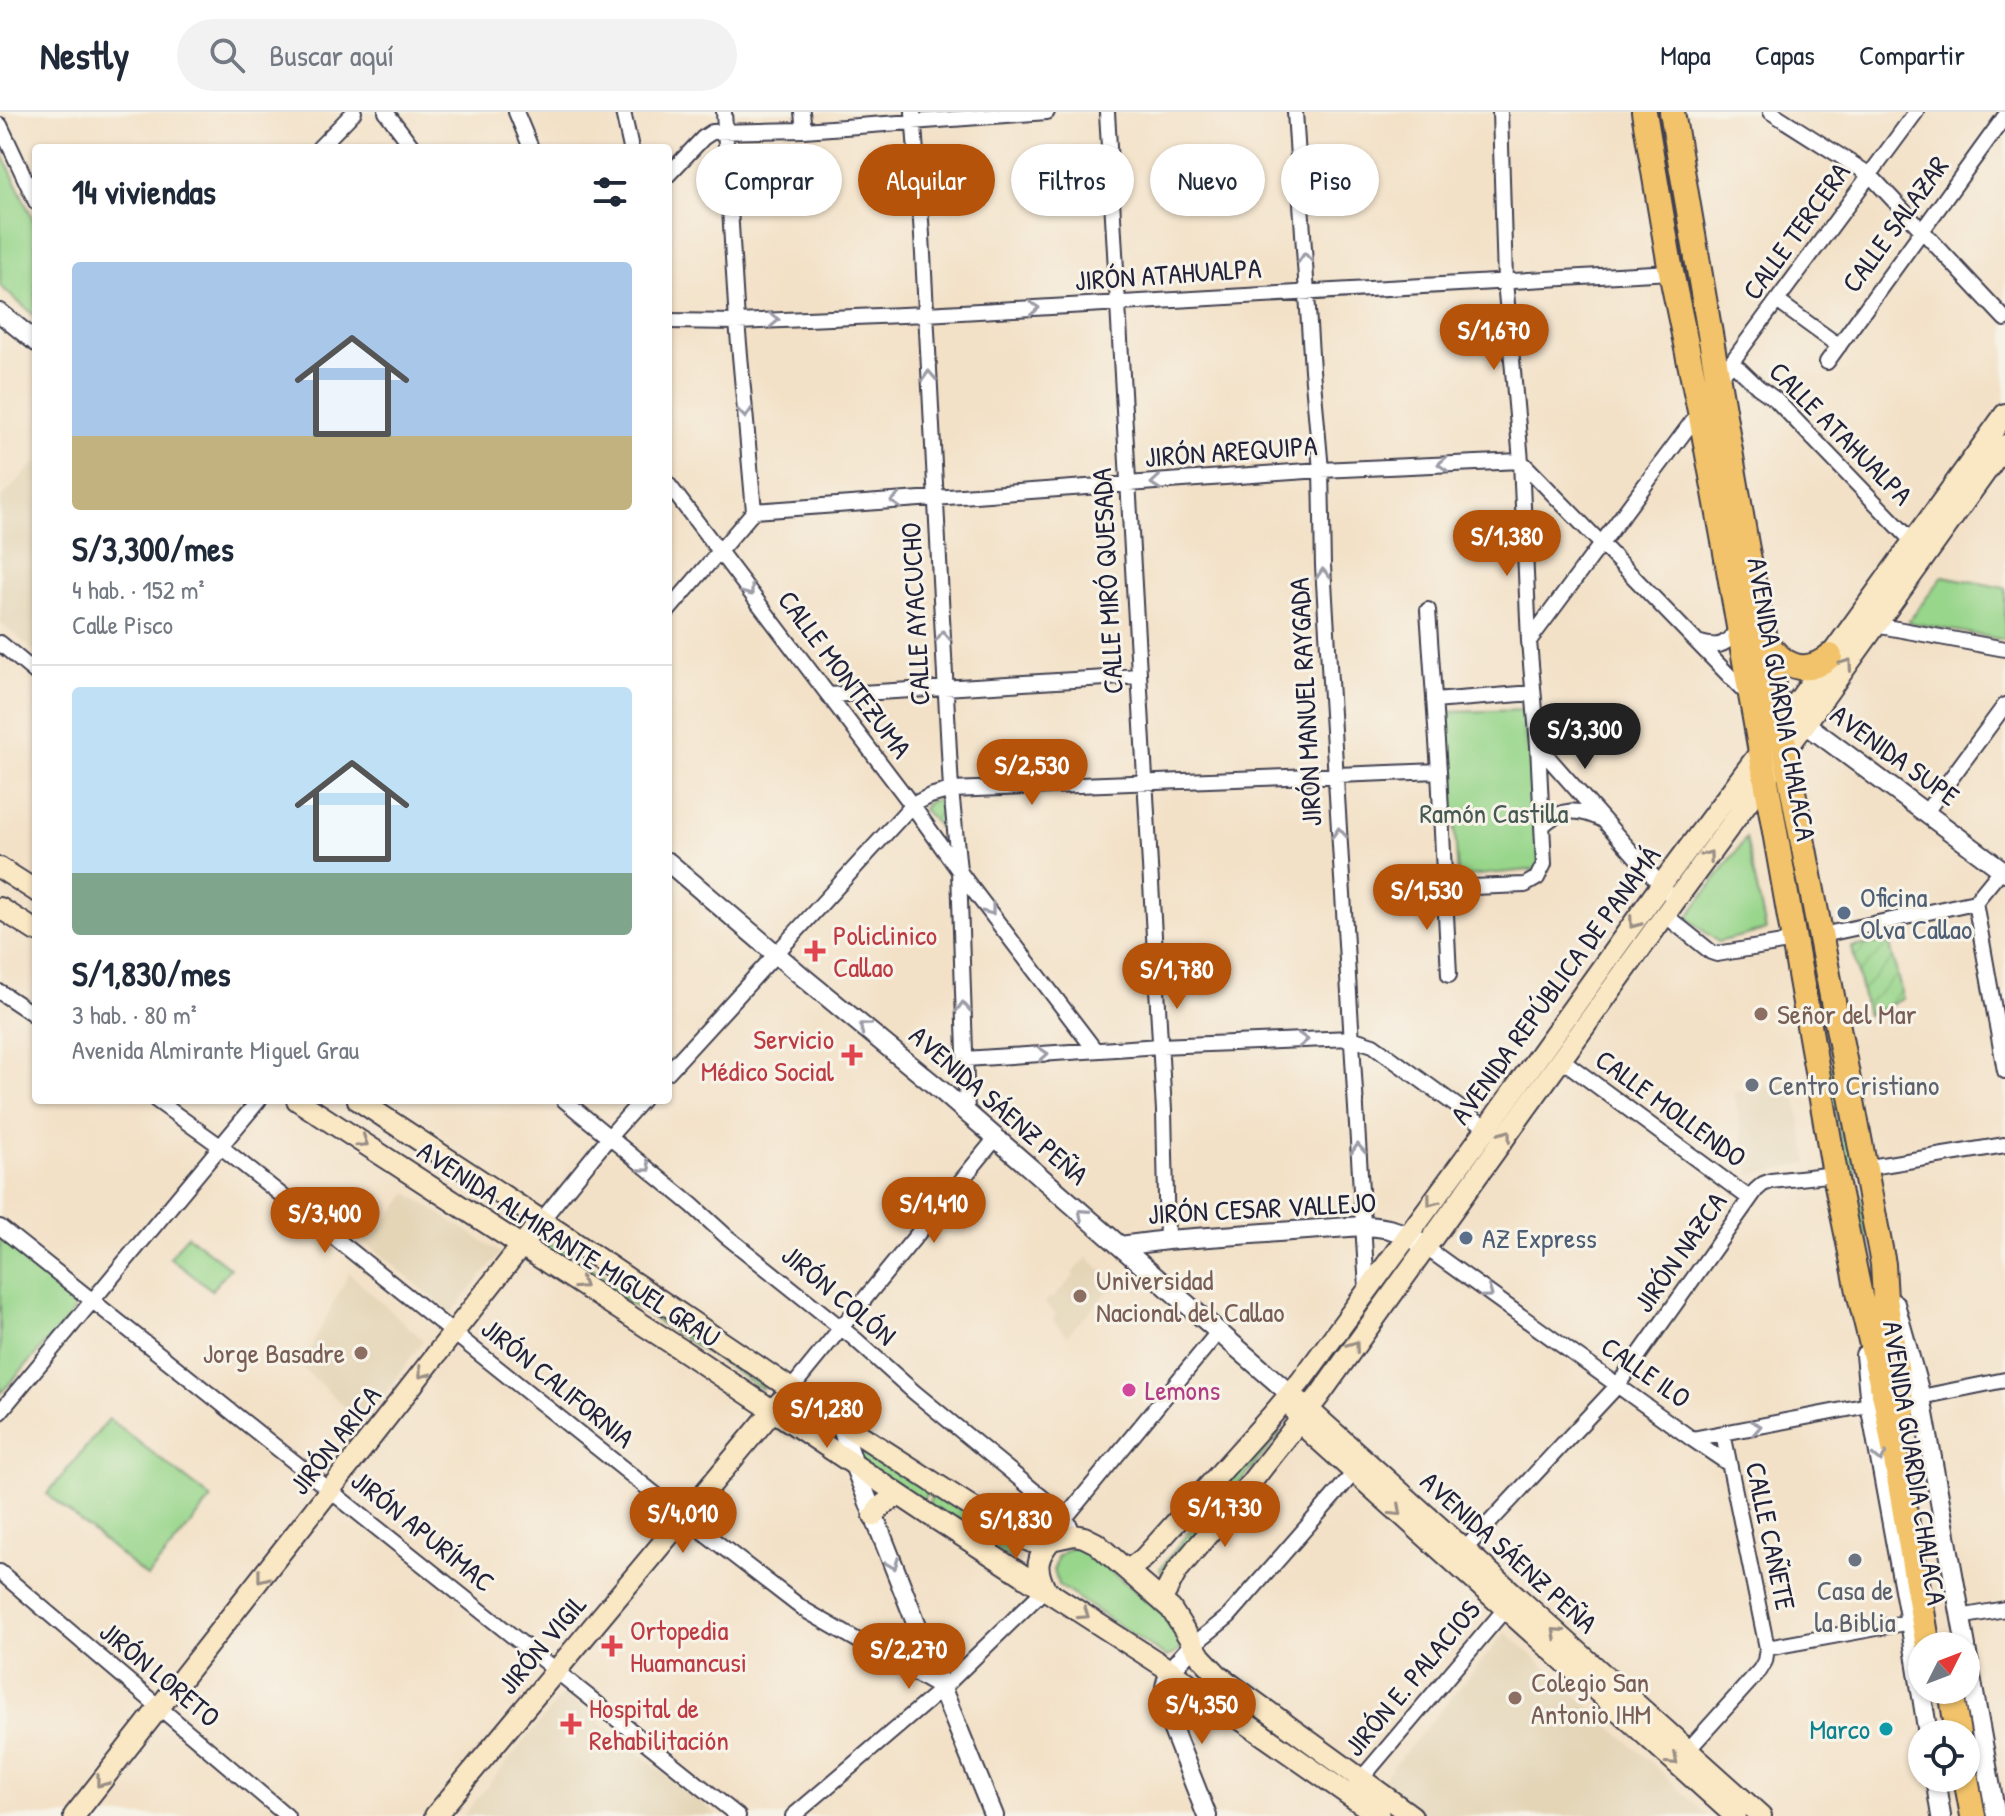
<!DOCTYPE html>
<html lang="es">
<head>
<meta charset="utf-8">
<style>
	body { margin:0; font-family:"Patrick Hand",sans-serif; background:#f2f2f3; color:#1f2937; height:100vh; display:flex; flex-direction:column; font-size:30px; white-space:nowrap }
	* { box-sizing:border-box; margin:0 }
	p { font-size:26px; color:#747a83 }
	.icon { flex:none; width:44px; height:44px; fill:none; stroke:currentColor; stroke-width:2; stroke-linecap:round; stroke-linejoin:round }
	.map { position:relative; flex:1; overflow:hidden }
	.details { position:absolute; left:32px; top:32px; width:640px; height:960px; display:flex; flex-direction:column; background:#fff; border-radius:8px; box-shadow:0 2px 6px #0004 }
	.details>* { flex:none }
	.hud { position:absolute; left:696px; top:32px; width:760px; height:72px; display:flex; gap:16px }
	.needle { width:52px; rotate:48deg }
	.tools { position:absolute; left:1908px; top:1520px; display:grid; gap:16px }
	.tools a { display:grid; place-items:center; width:72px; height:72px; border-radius:50%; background:#fff; box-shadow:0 2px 6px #0004; font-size:40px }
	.price { position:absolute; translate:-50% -68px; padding:0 18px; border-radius:28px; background:#b45309; color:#fff; font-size:26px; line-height:52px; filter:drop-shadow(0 2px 4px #0008) }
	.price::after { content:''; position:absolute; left:50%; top:48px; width:24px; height:18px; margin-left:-12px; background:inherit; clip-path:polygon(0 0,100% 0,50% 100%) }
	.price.active { background:#222; color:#fff }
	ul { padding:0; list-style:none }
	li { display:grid; align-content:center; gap:16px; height:424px; padding:0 40px }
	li+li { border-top:2px solid #e0e1e3 }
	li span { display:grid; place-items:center; height:248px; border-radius:8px; color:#555 }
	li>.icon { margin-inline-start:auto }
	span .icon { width:144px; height:144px; fill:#fffc; stroke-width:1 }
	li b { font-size:34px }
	h2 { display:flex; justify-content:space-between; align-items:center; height:96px; padding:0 40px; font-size:34px }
	.chip { padding:0 28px; border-radius:36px; background:#fff; box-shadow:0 2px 6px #0004; font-size:28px; line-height:72px }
	.chip.active { background:#b45309; color:#fff }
	header { display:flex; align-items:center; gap:48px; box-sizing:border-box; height:112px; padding:0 40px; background:#fff; border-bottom:2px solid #e0e1e3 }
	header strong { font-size:38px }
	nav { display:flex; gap:44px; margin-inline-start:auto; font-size:28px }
	.search { width:560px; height:72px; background:#f2f2f3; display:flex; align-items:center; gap:20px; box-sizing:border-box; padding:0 28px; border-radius:44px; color:#747a83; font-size:30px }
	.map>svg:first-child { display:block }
	.built { fill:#e4d5b7 }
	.green { fill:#98d68b; stroke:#5d7c63; stroke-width:2 }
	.garden { fill:url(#garden-furrows); stroke:#5d7c63; stroke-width:2 }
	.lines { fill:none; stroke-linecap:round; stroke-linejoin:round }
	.minor-casing { stroke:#413f50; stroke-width:18 }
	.tertiary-casing { stroke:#413f50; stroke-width:22 }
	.secondary-casing { stroke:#413f50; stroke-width:24 }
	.primary-casing { stroke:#413f50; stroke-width:28 }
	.minor { stroke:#fff; stroke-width:14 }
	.tertiary { stroke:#fff; stroke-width:18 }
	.secondary { stroke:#fae7c3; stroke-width:20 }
	.primary { stroke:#f2c36a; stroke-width:24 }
	.oneway { stroke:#9c9ca7 }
	.oneway2 { stroke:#998e86 }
	.service-dot { fill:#5c6f8a; stroke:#f7f3e8; stroke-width:3 }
	.health-dot { fill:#e0444e; stroke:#f7f3e8; stroke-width:3 }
	.education-dot { fill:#8d6e63; stroke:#f7f3e8; stroke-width:3 }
	.worship-dot { fill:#6b7280; stroke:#f7f3e8; stroke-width:3 }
	.hotel-dot { fill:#d1479c; stroke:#f7f3e8; stroke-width:3 }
	.culture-dot { fill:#0f9aa8; stroke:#f7f3e8; stroke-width:3 }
	.labels { text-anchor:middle; stroke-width:6; stroke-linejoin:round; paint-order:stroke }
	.street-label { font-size:28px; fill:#22223b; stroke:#f7f3e8 }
	.park-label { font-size:28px; fill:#455853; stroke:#f7f3e8 }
	.service-label { font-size:28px; fill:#4e5e75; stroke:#f7f3e8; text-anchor:start }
	.health-label { font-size:28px; fill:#be3a42; stroke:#f7f3e8; text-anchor:start }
	.education-label { font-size:28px; fill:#785e54; stroke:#f7f3e8; text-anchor:start }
	.worship-label { font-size:28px; fill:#5b616d; stroke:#f7f3e8; text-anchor:start }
	.hotel-label { font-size:28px; fill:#b23c85; stroke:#f7f3e8; text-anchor:start }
	.culture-label { font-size:28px; fill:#0d838f; stroke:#f7f3e8; text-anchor:end }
</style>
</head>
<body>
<header>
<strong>Nestly</strong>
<div class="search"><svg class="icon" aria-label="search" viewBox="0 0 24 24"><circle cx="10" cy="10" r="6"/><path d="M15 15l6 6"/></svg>Buscar aquí</div>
<nav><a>Mapa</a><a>Capas</a><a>Compartir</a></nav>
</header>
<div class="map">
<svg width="2005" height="1704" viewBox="0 0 2005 1704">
	<defs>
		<pattern id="garden-furrows" width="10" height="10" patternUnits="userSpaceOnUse" patternTransform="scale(2)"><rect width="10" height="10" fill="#98d68b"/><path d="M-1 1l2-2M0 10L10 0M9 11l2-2" fill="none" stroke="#83b779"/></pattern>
	</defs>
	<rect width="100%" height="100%" fill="#f7f3e8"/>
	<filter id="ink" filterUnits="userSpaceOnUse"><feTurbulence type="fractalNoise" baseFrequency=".0125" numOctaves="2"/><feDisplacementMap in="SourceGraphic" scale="16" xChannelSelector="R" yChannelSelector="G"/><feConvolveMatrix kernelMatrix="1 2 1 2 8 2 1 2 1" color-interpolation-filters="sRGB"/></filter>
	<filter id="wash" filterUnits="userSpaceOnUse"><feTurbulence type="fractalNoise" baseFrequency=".006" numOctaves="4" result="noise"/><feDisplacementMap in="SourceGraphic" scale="32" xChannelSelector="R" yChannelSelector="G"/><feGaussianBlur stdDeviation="1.8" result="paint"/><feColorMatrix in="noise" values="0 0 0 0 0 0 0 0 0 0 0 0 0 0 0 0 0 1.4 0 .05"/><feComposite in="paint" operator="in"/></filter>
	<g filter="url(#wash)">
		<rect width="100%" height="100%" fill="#f3e1c7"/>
		<path class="built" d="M36 350V540L0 510V388Z
			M1792 968 1809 1051 1751 1063 1733 980Z
			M335 1080 383 1114 408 1081 501 1141 451 1201 323 1095Z
			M1088 1145 1115 1172 1067 1223 1052 1208 1056 1203 1044 1191 1050 1185 1052 1187 1057 1182 1074 1164 1072 1161Z
			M349 1161 423 1228 363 1312 301 1254Z
			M1506 1520 1654 1653 1707 1704H1430L1381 1669Z
			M564 1581 718 1704H463Z"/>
		<path class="green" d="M0 36 36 114V205L0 174Z
			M1943 464 2005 476V528L1908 510Z
			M1527 598 1540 757 1458 765 1447 600Z
			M1746 726 1766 818 1718 830 1687 806Z
			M0 1121 71 1181C77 1191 75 1198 68 1207L0 1282Z
			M187 1123 230 1156 212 1178 170 1146Z
			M555 1132 767 1269 762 1277 546 1137V1133Z
			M109 1307 212 1387 147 1465 47 1382Z
			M1272 1315 1280 1322 1163 1464 1160 1457Z
			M857 1328 930 1377 919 1393 863 1354Z
			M937 1379 1017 1434 1015 1441 1009 1446 928 1393 932 1383Z
			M1079 1433 1182 1518V1535L1175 1542 1166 1545 1058 1473 1054 1458 1057 1445 1066 1438Z"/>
		<path class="garden" d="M947 688 949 722H945L923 697 928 689Z
			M1889 829 1903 887 1867 903 1852 835Z
			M1836 954 1873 1154 1885 1230 1864 1157 1827 955Z"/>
	</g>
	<g filter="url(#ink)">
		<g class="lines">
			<defs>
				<path id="minor" d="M386 0 413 36
					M516 0 531 36
					M623 0 631 36
					M724 0 737 210 754 399
					M802 0 804 18
					M913 0 922 123 951 678 959 758 967 1001
					M1107 0 1164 999 1167 1128
					M1295 0 1312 258 1321 358 1323 454 1367 1177
					M1771 0 1870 63 2005 207
					M0 13 36 90
					M319 36 354 0
					M668 63 703 26 712 20 804 18 1047 0
					M1777 189 1839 234
					M668 209 737 210 926 202 1671 160
					M1732 250 1758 275 1775 287 1913 430
					M1827 250 2005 4
					M1717 270 1916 0
					M1521 349 1749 584
					M668 372 912 693 967 770 1095 938
					M754 399 1321 358 1521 349
					M1428 498 1439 659 1449 863
					M668 499 754 399
					M1875 513 2005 537
					M1529 529 1700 299
					M0 531 36 561
					M1700 531C1721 537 1726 532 1739 516
					M829 583 1139 564
					M1434 589 1533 581
					M1538 634 1667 780
					M1926 700 2005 593
					M1543 713C1561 696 1579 696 1601 707
					M1445 776 1525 773 1537 766 1544 752 1538 634 1529 529 1521 349 1505 169 1500 0
					M1975 790 2005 959
					M1665 803 1711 840 1717 842 1794 829
					M1822 823 1975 790 2002 757
					M0 880 36 904
					M965 947 1160 934 1351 926 1373 933 1487 1016
					M1561 947 1749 1086
					M668 960 912 693 930 684 951 678 1439 659
					M156 988 220 1034 685 1406 803 1497 942 1577
					M564 988 692 1093 726 1124 855 1227 914 1280 1066 1405 1074 1423
					M1864 1056 2005 1033
					M541 1109 609 1025 642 988
					M0 1115 738 1704
					M1425 1135 1692 1327 1879 1291
					M791 1277 996 1026
					M1921 1285 2005 1268
					M0 1300 259 988
					M1723 1321 1767 1536
					M1692 1327 1729 1352
					M1066 1405 1219 1219
					M1464 1438 1617 1274 1756 1078 1763 1072 1771 1069 1836 1062
					M0 1460 287 1704
					M1960 1505 2005 1497
					M1193 1533 1229 1504 1359 1355
					M1688 1638 1760 1558 1765 1549 1767 1536 1910 1510
					M1356 1673 1511 1490
					M793 1704 942 1577 1045 1477"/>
				<path id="tertiary" d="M0 201 36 230
					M1795 604 2005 760
					M668 750 803 865 943 980 1290 1282
					M1120 1134 1167 1128 1363 1114C1385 1115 1401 1118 1420 1131
					M1895 1192 1921 1285 1966 1534
					M1865 1243 1870 1292 1910 1510 1928 1622
					M840 1310 854 1353 942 1577 994 1704
					M1193 1533C1172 1557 1161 1563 1165 1598L1207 1704
					M1966 1536 1996 1704
					M1935 1666 1941 1704"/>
				<path id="secondary" d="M0 756 36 779
					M0 796 36 819
					M297 988 682 1238 928 1402 1171 1559 1379 1704
					M358 988 565 1124 840 1310 1001 1414 1031 1430 1051 1428 1074 1423 1084 1425 1096 1431 1171 1497 1201 1545 1218 1563 1412 1704
					M1299 1289 1761 1704
					M1296 1301 1299 1310 1735 1704
					M874 1404C881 1392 888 1388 901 1384
					M1128 1458 1144 1446 1273 1302 1301 1269 1487 1016 1661 773 1790 600 2005 302
					M1045 1477C1035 1456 1036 1446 1051 1428
					M1162 1487 1177 1459 1245 1378 1319 1284 1675 789 1805 612 2005 333
					M74 1704 541 1109
					M435 1704 781 1289"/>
				<path id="primary" d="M1644 0 1671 160 1700 299 1725 435 1837 1073 1860 1184 1886 1290 1928 1534
					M1672 0 1746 432 1883 1152 1885 1187 1903 1299
					M1765 529C1782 553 1804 566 1830 544
					M1951 1578 1958 1622
					M1966 1666 1973 1704"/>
			</defs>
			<use href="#minor" class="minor-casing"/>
			<use href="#tertiary" class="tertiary-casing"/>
			<use href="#secondary" class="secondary-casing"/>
			<use href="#primary" class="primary-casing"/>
			<use href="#minor" class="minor"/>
			<use href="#tertiary" class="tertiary"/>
			<use href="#secondary" class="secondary"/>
			<use href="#primary" class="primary"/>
		</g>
		<defs><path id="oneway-chevron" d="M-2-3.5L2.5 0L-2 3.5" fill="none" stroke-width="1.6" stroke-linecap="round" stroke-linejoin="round" transform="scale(2)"/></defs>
		<g class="oneway">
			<use href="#oneway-chevron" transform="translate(1305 146) rotate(-94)"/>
			<use href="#oneway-chevron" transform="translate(1034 196) rotate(-3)"/>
			<use href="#oneway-chevron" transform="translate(774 208) rotate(-2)"/>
			<use href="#oneway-chevron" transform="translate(929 264) rotate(-93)"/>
			<use href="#oneway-chevron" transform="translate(745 301) rotate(85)"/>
			<use href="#oneway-chevron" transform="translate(1443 352) rotate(177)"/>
			<use href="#oneway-chevron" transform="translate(1156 371) rotate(175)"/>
			<use href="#oneway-chevron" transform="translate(896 389) rotate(176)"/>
			<use href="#oneway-chevron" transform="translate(1323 462) rotate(-93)"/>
			<use href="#oneway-chevron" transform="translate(749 479) rotate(53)"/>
			<use href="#oneway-chevron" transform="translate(943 524) rotate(-93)"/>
			<use href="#oneway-chevron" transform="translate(1339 721) rotate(-94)"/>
			<use href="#oneway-chevron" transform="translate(990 798) rotate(52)"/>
			<use href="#oneway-chevron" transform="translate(963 895) rotate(-92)"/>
			<use href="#oneway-chevron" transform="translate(864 915) rotate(-141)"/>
			<use href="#oneway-chevron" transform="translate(1303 928) rotate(-2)"/>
			<use href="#oneway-chevron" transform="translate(1043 942) rotate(-4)"/>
			<use href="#oneway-chevron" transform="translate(1358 1037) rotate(-93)"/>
			<use href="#oneway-chevron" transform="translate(646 1055) rotate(40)"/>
			<use href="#oneway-chevron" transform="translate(1083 1102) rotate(-139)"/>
			<use href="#oneway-chevron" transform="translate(1488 1181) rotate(36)"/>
			<use href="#oneway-chevron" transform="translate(1756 1315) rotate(-11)"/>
			<use href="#oneway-chevron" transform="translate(1880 1345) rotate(80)"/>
			<use href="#oneway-chevron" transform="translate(893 1452) rotate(69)"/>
		</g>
		<g class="oneway2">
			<use href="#oneway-chevron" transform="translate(1847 552) rotate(-55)"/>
			<use href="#oneway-chevron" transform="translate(1708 744) rotate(-53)"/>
			<use href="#oneway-chevron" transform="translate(1634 811) rotate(126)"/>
			<use href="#oneway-chevron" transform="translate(1506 1023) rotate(-54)"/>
			<use href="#oneway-chevron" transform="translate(363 1030) rotate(33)"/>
			<use href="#oneway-chevron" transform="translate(1432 1089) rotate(127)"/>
			<use href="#oneway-chevron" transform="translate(581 1172) rotate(33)"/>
			<use href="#oneway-chevron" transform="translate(1354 1234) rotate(-55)"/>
			<use href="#oneway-chevron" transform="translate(423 1261) rotate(128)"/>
			<use href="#oneway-chevron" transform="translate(1397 1399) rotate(42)"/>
			<use href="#oneway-chevron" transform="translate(262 1465) rotate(128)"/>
			<use href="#oneway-chevron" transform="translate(1084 1502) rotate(33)"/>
			<use href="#oneway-chevron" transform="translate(1557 1521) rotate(-138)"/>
			<use href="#oneway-chevron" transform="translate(1673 1648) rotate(42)"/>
			<use href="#oneway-chevron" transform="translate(101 1670) rotate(128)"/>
		</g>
	</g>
	<g class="service-dot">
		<circle cx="1844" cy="801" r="8"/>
		<circle cx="1466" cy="1126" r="8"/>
	</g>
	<g class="health-dot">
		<path d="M811 827h8v8h8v8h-8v8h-8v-8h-8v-8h8z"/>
		<path d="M848 931h8v8h8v8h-8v8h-8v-8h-8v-8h8z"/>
		<path d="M608 1522h8v8h8v8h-8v8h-8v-8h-8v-8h8z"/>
		<path d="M567 1600h8v8h8v8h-8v8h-8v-8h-8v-8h8z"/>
	</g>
	<g class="education-dot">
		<circle cx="1761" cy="902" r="8"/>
		<circle cx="1080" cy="1184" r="8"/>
		<circle cx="361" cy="1241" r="8"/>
		<circle cx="1515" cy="1586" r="8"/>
	</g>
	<g class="worship-dot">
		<circle cx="1752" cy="973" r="8"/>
		<circle cx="1855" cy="1448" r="8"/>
	</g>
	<circle class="hotel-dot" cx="1129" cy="1278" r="8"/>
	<circle class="culture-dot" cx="1886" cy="1617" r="8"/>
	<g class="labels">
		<g class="street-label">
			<text transform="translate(1895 112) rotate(-54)" y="10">CALLE SALAZAR</text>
			<text transform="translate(1796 119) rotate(-54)" y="10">CALLE TERCERA</text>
			<text transform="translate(1168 162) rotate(-4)" y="10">JIRÓN ATAHUALPA</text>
			<text transform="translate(1841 321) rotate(45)" y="10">CALLE ATAHUALPA</text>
			<text transform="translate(1231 339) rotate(-4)" y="10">JIRÓN AREQUIPA</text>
			<text transform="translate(1107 469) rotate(-93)" y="10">CALLE MIRÓ QUESADA</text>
			<text transform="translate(915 502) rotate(-93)" y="10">CALLE AYACUCHO</text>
			<text transform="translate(845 562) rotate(53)" y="10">CALLE MONTEZUMA</text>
			<text transform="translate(1782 587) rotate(80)" y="10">AVENIDA GUARDIA CHALACA</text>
			<text transform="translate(1305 590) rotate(-93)" y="10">JIRÓN MANUEL RAYGADA</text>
			<text transform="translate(1895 643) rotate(36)" y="10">AVENIDA SUPE</text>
			<text transform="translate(1555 873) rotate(-54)" y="10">AVENIDA REPÚBLICA DE PANAMÁ</text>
			<text transform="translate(999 993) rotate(41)" y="10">AVENIDA SÁENZ PEÑA</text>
			<text transform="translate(1671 996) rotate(36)" y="10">CALLE MOLLENDO</text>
			<text transform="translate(1262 1096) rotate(-3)" y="10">JIRÓN CESAR VALLEJO</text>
			<text transform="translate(569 1132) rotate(33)" y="10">AVENIDA ALMIRANTE MIGUEL GRAU</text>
			<text transform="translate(1680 1140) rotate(-55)" y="10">JIRÓN NAZCA</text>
			<text transform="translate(839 1183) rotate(40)" y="10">JIRÓN COLÓN</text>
			<text transform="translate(1646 1260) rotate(35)" y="10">CALLE ILO</text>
			<text transform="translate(558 1271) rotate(39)" y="10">JIRÓN CALIFORNIA</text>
			<text transform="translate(335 1328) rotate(-52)" y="10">JIRÓN ARICA</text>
			<text transform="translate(1915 1351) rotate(81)" y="10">AVENIDA GUARDIA CHALACA</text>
			<text transform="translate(423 1419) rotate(39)" y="10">JIRÓN APURÍMAC</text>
			<text transform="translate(1771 1424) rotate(78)" y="10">CALLE CAÑETE</text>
			<text transform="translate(1509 1440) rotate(42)" y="10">AVENIDA SÁENZ PEÑA</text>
			<text transform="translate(542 1532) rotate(-50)" y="10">JIRÓN VIGIL</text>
			<text transform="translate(160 1562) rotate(40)" y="10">JIRÓN LORETO</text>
			<text transform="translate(1412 1566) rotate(-50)" y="10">JIRÓN E. PALACIOS</text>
		</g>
		<g class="park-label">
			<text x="1494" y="711">Ramón Castilla</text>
		</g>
		<g class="service-label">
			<text x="1860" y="795">Oficina<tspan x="1860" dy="32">Olva Callao</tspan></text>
			<text x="1482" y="1136">AZ Express</text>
		</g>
		<g class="health-label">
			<text x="833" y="833">Policlinico<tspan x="833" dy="32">Callao</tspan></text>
			<text x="834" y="937" text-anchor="end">Servicio<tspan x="834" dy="32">Médico Social</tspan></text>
			<text x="630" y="1528">Ortopedia<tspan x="630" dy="32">Huamancusi</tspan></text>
			<text x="589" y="1606">Hospital de<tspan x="589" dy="32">Rehabilitación</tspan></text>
		</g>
		<g class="education-label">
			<text x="1777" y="912">Señor del Mar</text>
			<text x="1096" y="1178">Universidad<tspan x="1096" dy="32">Nacional del Callao</tspan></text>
			<text x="345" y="1251" text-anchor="end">Jorge Basadre</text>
			<text x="1531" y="1580">Colegio San<tspan x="1531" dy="32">Antonio IHM</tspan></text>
		</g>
		<g class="worship-label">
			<text x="1768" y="983">Centro Cristiano</text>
			<text x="1855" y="1488" text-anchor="middle">Casa de<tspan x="1855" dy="32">la Biblia</tspan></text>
		</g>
		<g class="hotel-label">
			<text x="1145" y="1288">Lemons</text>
		</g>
		<g class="culture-label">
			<text x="1870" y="1627">Marco</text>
		</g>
	</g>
</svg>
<div class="tools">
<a><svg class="needle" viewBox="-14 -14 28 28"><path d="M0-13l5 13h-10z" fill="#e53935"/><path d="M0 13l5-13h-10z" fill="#747a83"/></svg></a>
<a><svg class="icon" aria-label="locate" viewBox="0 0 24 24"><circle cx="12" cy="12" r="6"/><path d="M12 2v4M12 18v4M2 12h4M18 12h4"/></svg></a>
</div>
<b class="price" style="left:1494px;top:260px">S/1,670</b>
<b class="price" style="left:1507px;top:466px">S/1,380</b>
<b class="price active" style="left:1585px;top:659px">S/3,300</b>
<b class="price" style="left:1032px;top:695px">S/2,530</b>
<b class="price" style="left:1427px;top:820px">S/1,530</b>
<b class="price" style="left:1177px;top:899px">S/1,780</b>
<b class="price" style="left:934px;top:1133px">S/1,410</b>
<b class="price" style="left:325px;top:1143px">S/3,400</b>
<b class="price" style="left:827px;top:1338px">S/1,280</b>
<b class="price" style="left:1225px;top:1437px">S/1,730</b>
<b class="price" style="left:683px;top:1443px">S/4,010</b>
<b class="price" style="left:1016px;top:1449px">S/1,830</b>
<b class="price" style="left:909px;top:1579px">S/2,270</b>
<b class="price" style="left:1202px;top:1634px">S/4,350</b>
<div class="hud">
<a class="chip">Comprar</a>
<a class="chip active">Alquilar</a>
<a class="chip">Filtros</a>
<a class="chip">Nuevo</a>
<a class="chip">Piso</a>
</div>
<section class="details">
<h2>14 viviendas<svg class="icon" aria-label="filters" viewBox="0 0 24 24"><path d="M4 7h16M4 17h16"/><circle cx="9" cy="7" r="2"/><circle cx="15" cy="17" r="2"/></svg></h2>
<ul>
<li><span style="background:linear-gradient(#a9c7e8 70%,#c2b280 0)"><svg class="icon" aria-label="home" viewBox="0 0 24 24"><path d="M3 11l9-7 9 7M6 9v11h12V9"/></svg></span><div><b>S/3,300/mes</b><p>4 hab. · 152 m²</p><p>Calle Pisco</p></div></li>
<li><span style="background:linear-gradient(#bfe0f5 75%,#7fa58c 0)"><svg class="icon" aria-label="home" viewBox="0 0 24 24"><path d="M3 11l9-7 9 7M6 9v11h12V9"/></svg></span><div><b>S/1,830/mes</b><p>3 hab. · 80 m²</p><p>Avenida Almirante Miguel Grau</p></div></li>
</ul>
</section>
</div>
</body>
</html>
